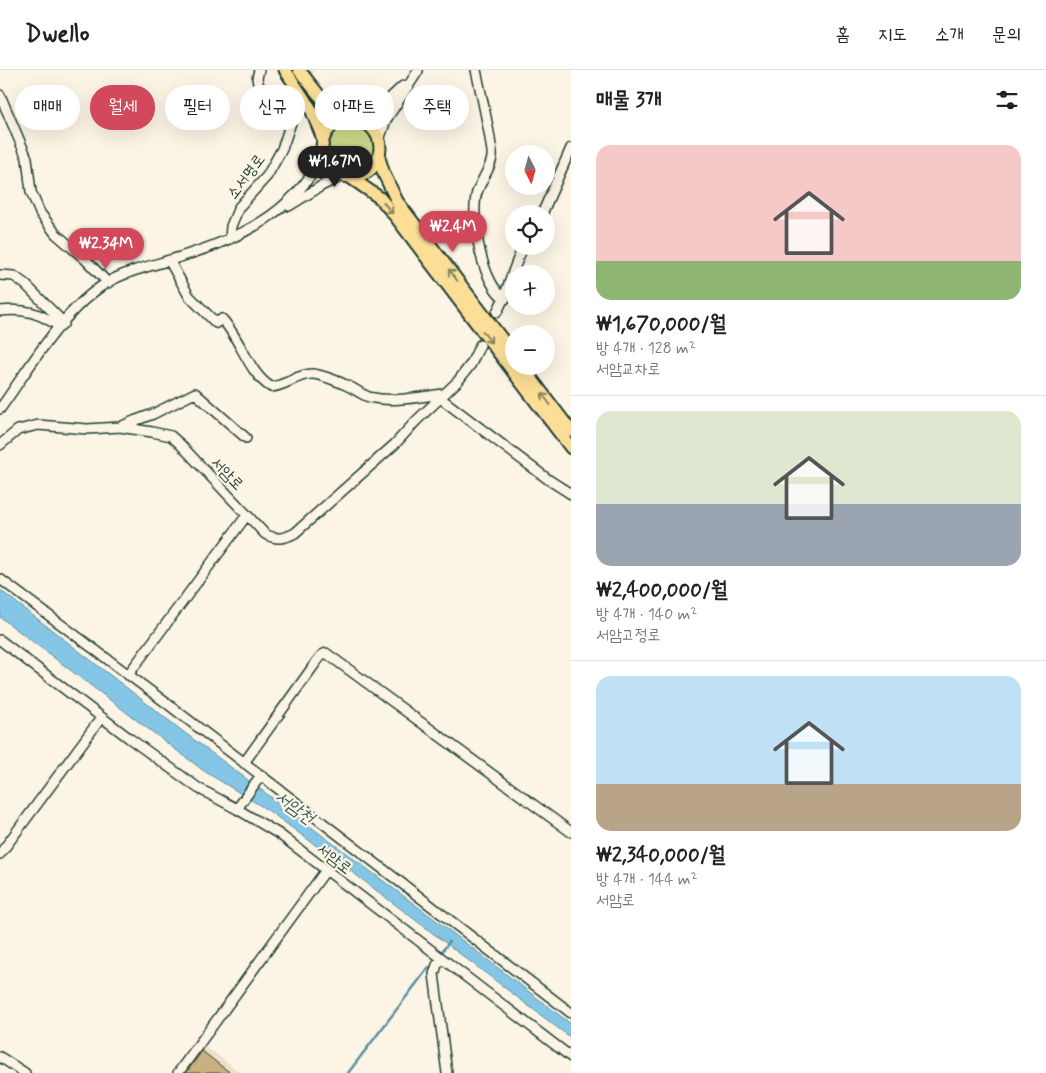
<!DOCTYPE html>
<html lang="ko">
<head>
<meta charset="utf-8">
<style>
	body { margin:0; font-family:Mynerve,"Poor Story",sans-serif; background:#f2f2f2; color:#202124; height:100vh; display:flex; flex-direction:column; font-size:19px; white-space:nowrap }
	* { box-sizing:border-box; margin:0 }
	p { font-size:16px; color:#757577 }
	.icon { flex:none; width:28px; height:28px; fill:none; stroke:currentColor; stroke-width:2; stroke-linecap:round; stroke-linejoin:round }
	.map { position:relative; flex:1; overflow:hidden }
	.side { display:flex; flex-direction:column; background:#fff; width:475px }
	.side>* { flex:none }
	.hud { position:absolute; left:15px; top:15px; width:475px; height:45px; display:flex; gap:10px }
	.needle { width:32px; rotate:174deg }
	.tools { position:absolute; left:505px; top:75px; display:grid; gap:10px }
	.tools a { display:grid; place-items:center; width:50px; height:50px; border-radius:50%; background:#fff; box-shadow:0 5px 20px #0002; font-size:25px }
	.price { position:absolute; translate:-50% -42px; padding:0 11px; border-radius:18px; background:#d1495b; color:#fff; font-size:16px; line-height:32px; filter:drop-shadow(0 1px 2px #0008) }
	.price::after { content:''; position:absolute; left:50%; top:30px; width:15px; height:11px; margin-left:-8px; background:inherit; clip-path:polygon(0 0,100% 0,50% 100%) }
	.price.on { background:#222; color:#fff }
	ul { padding:0; list-style:none }
	li { display:grid; align-content:center; gap:10px; height:265px; padding:0 25px }
	li+li { border-top:1px solid #e0e0e0 }
	li span { display:grid; place-items:center; height:155px; border-radius:15px; color:#555 }
	li>.icon { margin-inline-start:auto }
	span .icon { width:90px; height:90px; fill:#fffc; stroke-width:1 }
	li b { font-size:21px }
	h2 { display:flex; justify-content:space-between; align-items:center; height:60px; padding:0 25px; font-size:21px }
	.tag { padding:0 18px; border-radius:22px; background:#fff; box-shadow:0 5px 20px #0002; font-size:18px; line-height:45px }
	.tag.on { background:#d1495b; color:#fff }
	header { display:flex; align-items:center; gap:30px; box-sizing:border-box; height:70px; padding:0 25px; background:#fff; border-bottom:1px solid #e0e0e0 }
	header strong { font-size:24px }
	nav { display:flex; gap:28px; margin-inline-start:auto; font-size:18px }
	main { display:flex; flex:1; min-height:0 }
	.map>svg:first-child { display:block }
	.built { fill:#ede0c7 }
	.green { fill:#ccd78a; stroke:#768a5f }
	.water { fill:#85c6e6; stroke:#5c8f9f }
	.lines { fill:none; stroke-linecap:round; stroke-linejoin:round }
	.stream { stroke:#5c8f9f; stroke-width:2.5 }
	.building { fill:#c9b080; stroke:#1f3d34 }
	.minor-tunnel { stroke:#d0d0c2; stroke-width:9; stroke-dasharray:9 4.5; stroke-linecap:butt }
	.minor-casing { stroke:#1f3d34; stroke-width:12 }
	.major-casing { stroke:#1f3d34; stroke-width:15 }
	.minor { stroke:#fcf5e5; stroke-width:9 }
	.major { stroke:#fcde96; stroke-width:11 }
	.oneway { stroke:#828560 }
	.labels { text-anchor:middle; stroke-width:4.5; stroke-linejoin:round; paint-order:stroke }
	.street-label { font-size:16px; fill:#1f3d34; stroke:#fcf5e5 }
	.water-label { font-size:18px; font-style:italic; fill:#385f60; stroke:#fcf5e5 }
</style>
</head>
<body>
<header>
<strong>Dwello</strong>
<nav><a>홈</a><a>지도</a><a>소개</a><a>문의</a></nav>
</header>
<main>
<div class="map">
<svg width="571" height="1003" viewBox="0 0 571 1003">
	<rect width="100%" height="100%" fill="#fcf5e5"/>
	<filter id="ink" filterUnits="userSpaceOnUse"><feTurbulence type="fractalNoise" baseFrequency=".02" numOctaves="2"/><feDisplacementMap in="SourceGraphic" scale="10" xChannelSelector="R" yChannelSelector="G"/><feConvolveMatrix kernelMatrix="1 2 1 2 8 2 1 2 1" color-interpolation-filters="sRGB"/></filter>
	<g filter="url(#ink)">
		<path class="built" d="M202 976 213 982 241 1003H182Z"/>
		<path class="green" d="M329 78a22 22 0 1 1 44 0a22 22 0 1 1-44 0Z"/>
		<path class="water" d="M0 520 189 666 433 848 571 954V968L356 805 269 741 204 701 0 547Z"/>
		<g class="lines">
			<path class="stream" d="M441 883 449 872
				M348 1003 429 897"/>
		</g>
		<path class="building" d="M202 981 221 996 231 1003H186Z"/>
		<g class="lines">
			<path class="minor-tunnel" d="M300 28 309 0
				M480 275 497 242"/>
			<defs>
				<path id="minor" d="M259 0 257 8 258 14 289 59
					M476 0C481 23 486 45 490 68 490 73 493 81 492 87 491 99 479 112 476 126 471 152 482 213 505 229
					M0 25 27 88 31 122 40 143 56 164 85 189 108 213
					M361 50 376 41 403 16
					M379 70 386 50 418 1
					M289 136 323 115 342 106
					M542 144 571 78
					M230 169 231 156 239 137 267 106 282 79 297 35
					M169 190 189 226 216 253 222 249C240 268 249 304 271 317 286 316 297 304 312 304 320 304 340 312 348 316 355 319 362 325 369 327 393 333 419 327 443 324
					M0 205 14 206 25 214 64 253
					M0 241C25 238 40 243 60 257
					M497 242C509 220 512 198 524 176
					M439 327 549 410 571 424
					M0 339C30 297 63 239 108 212 131 199 156 195 180 187 239 169 292 144 322 87
					M120 357 134 351 153 344 195 323 246 368
					M0 375 18 360 38 355 87 359 120 357 152 362 171 366 180 374 265 464C276 470 284 469 295 463L395 374 416 351 458 311 471 294 480 275
					M0 509 165 632 571 943
					M0 570 129 668 198 718 237 739 279 764 571 987
					M128 605 247 445
					M244 693 317 591 322 585 326 583 571 762
					M237 739 261 705
					M0 784 101 648
					M442 889 437 895 434 904 447 1003
					M0 987 25 1003
					M178 1003 326 800"/>
				<path id="major" d="M285 0 311 39 323 69
					M299 0 318 24 342 50
					M322 78a29 29 0 1 1 58 0a29 29 0 1 1-58 0Z
					M379 88 384 104 397 131 514 285
					M351 108 380 128 395 146 571 378
					M522 296 571 361"/>
			</defs>
			<use href="#minor" class="minor-casing"/>
			<use href="#major" class="major-casing"/>
			<use href="#minor" class="minor"/>
			<use href="#major" class="major"/>
		</g>
		<defs><path id="oneway-shaft" d="M-6 0H5M1.5-3L5.5 0L1.5 3" fill="none" stroke-width="1.6" stroke-linecap="round" stroke-linejoin="round" transform="scale(1.25)"/></defs>
		<g class="oneway">
			<use href="#oneway-shaft" transform="translate(388 138) rotate(50)"/>
			<use href="#oneway-shaft" transform="translate(453 205) rotate(-127)"/>
			<use href="#oneway-shaft" transform="translate(487 267) rotate(53)"/>
			<use href="#oneway-shaft" transform="translate(546 329) rotate(-127)"/>
		</g>
	</g>
	<g class="labels">
		<g class="street-label">
			<text transform="translate(245 106) rotate(-53)" y="6">소서명로</text>
			<text transform="translate(228 403) rotate(46)" y="6">서암로</text>
			<text transform="translate(335 788) rotate(38)" y="6">서암로</text>
		</g>
		<g class="water-label">
			<text transform="translate(295 737) rotate(36)" y="6">서암천</text>
		</g>
	</g>
</svg>
<div class="tools">
<a><svg class="needle" viewBox="-14 -14 28 28"><path d="M0-13l5 13h-10z" fill="#e53935"/><path d="M0 13l5-13h-10z" fill="#757577"/></svg></a>
<a><svg class="icon" aria-label="locate" viewBox="0 0 24 24"><circle cx="12" cy="12" r="6"/><path d="M12 2v4M12 18v4M2 12h4M18 12h4"/></svg></a>
<a>+</a>
<a>−</a>
</div>
<b class="price on" style="left:335px;top:118px">₩1.67M</b>
<b class="price" style="left:453px;top:183px">₩2.4M</b>
<b class="price" style="left:106px;top:200px">₩2.34M</b>
<div class="hud">
<a class="tag">매매</a>
<a class="tag on">월세</a>
<a class="tag">필터</a>
<a class="tag">신규</a>
<a class="tag">아파트</a>
<a class="tag">주택</a>
</div>
</div>
<section class="side">
<h2>매물 3개<svg class="icon" aria-label="filters" viewBox="0 0 24 24"><path d="M4 7h16M4 17h16"/><circle cx="9" cy="7" r="2"/><circle cx="15" cy="17" r="2"/></svg></h2>
<ul>
<li><span style="background:linear-gradient(#f6c9c9 75%,#8fb573 0)"><svg class="icon" aria-label="home" viewBox="0 0 24 24"><path d="M3 11l9-7 9 7M6 9v11h12V9"/></svg></span><div><b>₩1,670,000/월</b><p>방 4개 · 128 m²</p><p>서암교차로</p></div></li>
<li><span style="background:linear-gradient(#dfe7d0 60%,#9aa5b1 0)"><svg class="icon" aria-label="home" viewBox="0 0 24 24"><path d="M3 11l9-7 9 7M6 9v11h12V9"/></svg></span><div><b>₩2,400,000/월</b><p>방 4개 · 140 m²</p><p>서암고정로</p></div></li>
<li><span style="background:linear-gradient(#bfe0f5 70%,#b9a48a 0)"><svg class="icon" aria-label="home" viewBox="0 0 24 24"><path d="M3 11l9-7 9 7M6 9v11h12V9"/></svg></span><div><b>₩2,340,000/월</b><p>방 4개 · 144 m²</p><p>서암로</p></div></li>
</ul>
</section>
</main>
</body>
</html>
